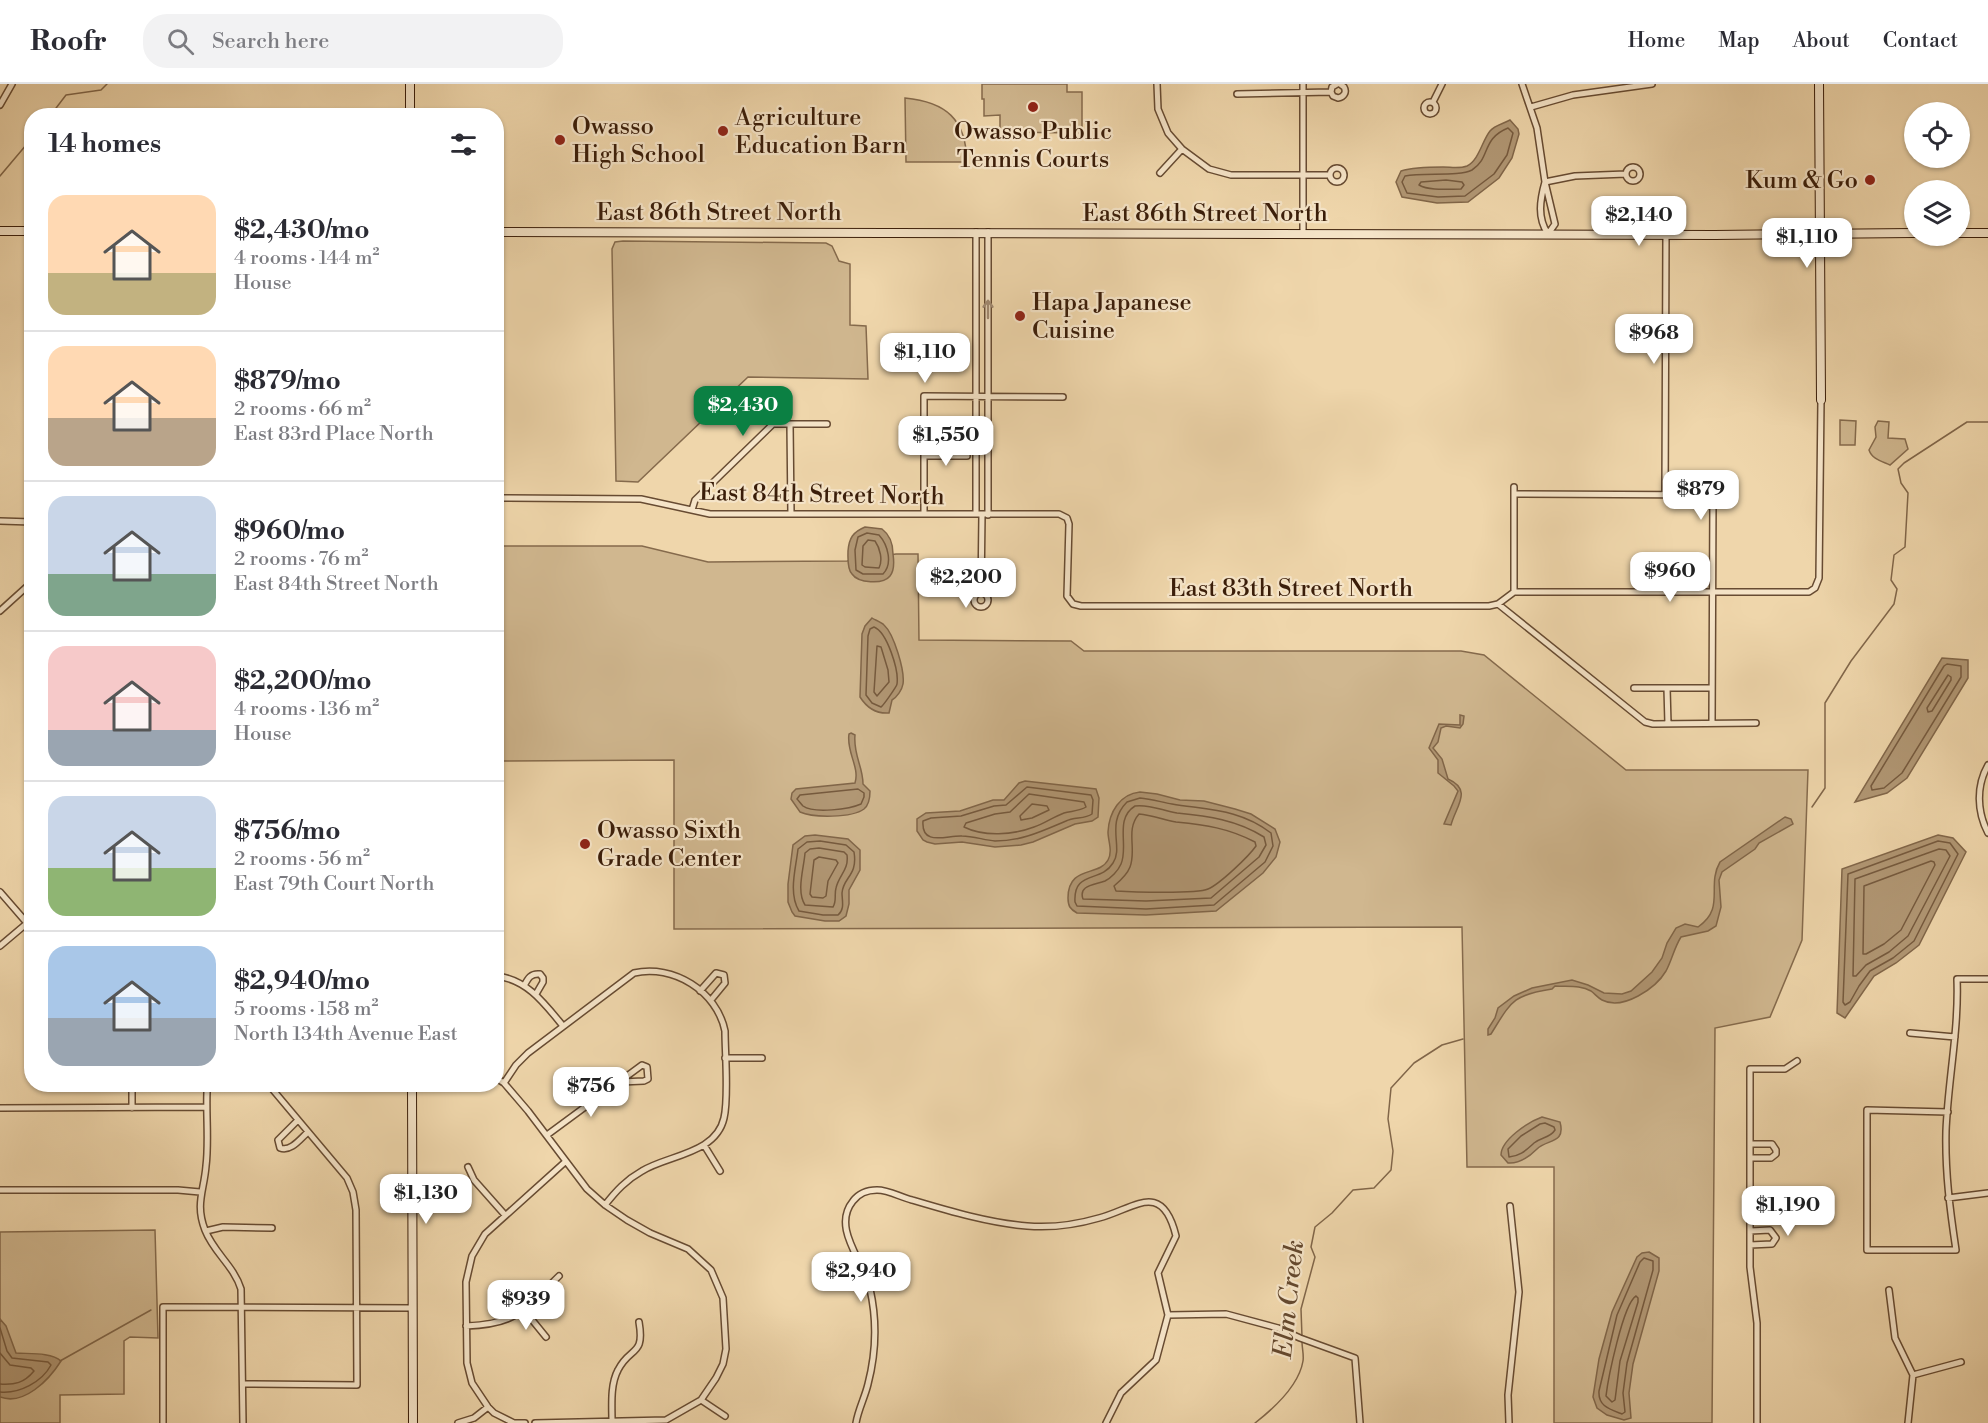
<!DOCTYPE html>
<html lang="en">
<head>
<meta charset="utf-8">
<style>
	body { margin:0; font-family:"Libre Bodoni",serif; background:#f2f2f3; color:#2b2b33; height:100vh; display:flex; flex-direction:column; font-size:22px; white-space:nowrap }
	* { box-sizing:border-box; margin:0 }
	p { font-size:20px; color:#7c7c81 }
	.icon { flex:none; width:33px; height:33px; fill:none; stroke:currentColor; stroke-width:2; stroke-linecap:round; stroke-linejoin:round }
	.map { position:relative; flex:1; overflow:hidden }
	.side { position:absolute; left:24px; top:24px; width:480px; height:984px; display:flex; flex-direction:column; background:#fff; border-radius:24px; box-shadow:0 2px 4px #0004 }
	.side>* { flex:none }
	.buttons { position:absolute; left:1904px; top:18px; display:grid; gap:12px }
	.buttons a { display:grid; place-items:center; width:66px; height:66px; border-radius:50%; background:#fff; box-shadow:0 2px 4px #0004; font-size:30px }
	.price { position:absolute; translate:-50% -51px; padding:0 14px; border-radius:12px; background:#fff; color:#222; font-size:20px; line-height:39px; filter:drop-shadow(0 2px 3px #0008) }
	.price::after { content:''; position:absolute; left:50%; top:36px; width:18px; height:14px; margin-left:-9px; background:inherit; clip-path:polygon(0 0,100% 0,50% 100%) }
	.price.on { background:#0b8043; color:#fff }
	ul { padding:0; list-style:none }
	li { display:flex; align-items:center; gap:18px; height:150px; padding:0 24px }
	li+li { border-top:2px solid #e1e1e2 }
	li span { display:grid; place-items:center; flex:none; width:168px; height:120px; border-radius:18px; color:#555 }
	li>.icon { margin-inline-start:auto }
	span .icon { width:72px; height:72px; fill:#fffc; stroke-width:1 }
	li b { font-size:26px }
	h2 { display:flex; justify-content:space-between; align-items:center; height:72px; padding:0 24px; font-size:26px }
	header { display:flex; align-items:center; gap:36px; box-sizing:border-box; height:84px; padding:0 30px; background:#fff; border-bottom:2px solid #e1e1e2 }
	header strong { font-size:28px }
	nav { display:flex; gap:33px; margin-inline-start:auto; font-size:21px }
	.search { width:420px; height:54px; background:#f2f2f3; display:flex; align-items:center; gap:15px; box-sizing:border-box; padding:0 21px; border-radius:24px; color:#7c7c81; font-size:22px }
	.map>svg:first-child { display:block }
	.green { fill:#d0b78f; stroke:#856a4c; stroke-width:1.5 }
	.water { fill:#b19774; stroke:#816649; stroke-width:1.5 }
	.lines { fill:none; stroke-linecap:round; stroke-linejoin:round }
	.shore { stroke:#765a3e; stroke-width:1.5 }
	.stream { stroke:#816649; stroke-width:1.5 }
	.street-casing { stroke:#674b32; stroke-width:8 }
	.secondary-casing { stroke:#3a1d09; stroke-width:10 }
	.street { stroke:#f5e4c8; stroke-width:5 }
	.secondary { stroke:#f5e4c8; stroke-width:8 }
	.oneway { stroke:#a18a72 }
	.poi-dot { fill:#8f2418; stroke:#f5e4c8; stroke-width:2 }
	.labels { text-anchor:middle; stroke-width:4.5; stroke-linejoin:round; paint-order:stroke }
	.poi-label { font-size:24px; fill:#3a1d09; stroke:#f5e4c8; text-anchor:start }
	.street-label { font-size:24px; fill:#3a1d09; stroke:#f5e4c8 }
	.water-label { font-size:26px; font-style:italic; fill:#64482e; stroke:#f5e4c8 }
</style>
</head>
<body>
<header>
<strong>Roofr</strong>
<div class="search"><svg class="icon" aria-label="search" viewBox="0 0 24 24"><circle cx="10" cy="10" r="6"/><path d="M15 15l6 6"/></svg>Search here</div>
<nav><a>Home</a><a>Map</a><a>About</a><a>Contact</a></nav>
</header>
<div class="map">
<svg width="1988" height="1339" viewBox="0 0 1988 1339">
	<rect width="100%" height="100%" fill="#efd6ab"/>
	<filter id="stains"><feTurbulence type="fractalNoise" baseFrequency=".00333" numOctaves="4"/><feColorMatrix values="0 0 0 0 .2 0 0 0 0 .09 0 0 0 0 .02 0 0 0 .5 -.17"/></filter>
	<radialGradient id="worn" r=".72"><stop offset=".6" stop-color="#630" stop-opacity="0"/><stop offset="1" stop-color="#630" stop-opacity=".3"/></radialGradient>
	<path class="green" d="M982 0H1067V8H1082V49L1000 48V31L984 32V15H982Z
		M905 14C946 18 966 35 967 78H906Z
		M623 157 826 159 832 162 839 177 850 180V241L866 242 868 295 748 293 638 398 616 397 612 165 615 158Z
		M1840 336 1856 337 1855 361H1840Z
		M1878 337 1889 338 1888 354 1905 355 1908 365 1890 381C1881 377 1872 375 1869 366L1876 353 1875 343Z
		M497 462H642L708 478 847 477 896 470H918L919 556 1071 557 1084 567H1461L1484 571 1626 686H1808L1802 856 1770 933 1715 944 1712 1339H1554V1083H1467L1462 843 674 845V676L497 677Z
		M155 1146 158 1254 130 1253 124 1257V1310L60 1311V1339H0V1148Z"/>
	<path class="water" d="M1510 36 1518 45 1519 50 1512 74 1499 94 1468 118 1437 119 1402 113 1396 98 1401 87C1414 83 1430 83 1443 83 1451 83 1459 85 1467 82 1479 76 1482 57 1490 47 1495 41 1503 40 1510 36Z
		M865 443 882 445C890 451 893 460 893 470 894 477 895 486 890 492 883 501 858 499 852 490 847 485 848 474 848 467 849 454 853 448 865 443Z
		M872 534C875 536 881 538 884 541 894 550 905 587 903 600 902 606 897 613 892 616L889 629C876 630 867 624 860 613L862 550 865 542Z
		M1942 574 1968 576V594L1907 694 1887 709 1855 718Z
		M1460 631 1464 632 1463 640 1460 644 1446 642 1441 644 1438 658 1433 664 1442 675 1448 695C1473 706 1456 722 1451 741L1444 740 1458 707 1454 702 1438 689V676L1429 664 1439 640 1460 641Z
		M851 649 855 651C853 671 863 682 863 700L870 707C870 714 869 721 864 725 852 734 813 734 800 728L791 715 792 709 796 705 855 699C860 683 846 668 849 650Z
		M1025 697 1096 705 1099 714 1098 733 1092 737 1075 740 1033 758 1021 761 995 763 962 758 935 760 927 758 923 756 917 747V735L926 729 960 727 993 716H1004L1019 699Z
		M1140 708 1157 710 1180 716 1204 717 1235 725 1251 730 1275 745 1280 758 1276 773 1263 789 1216 827 1146 831 1077 829C1070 825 1068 822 1068 814 1068 781 1099 793 1108 776 1113 767 1108 757 1108 748 1109 728 1120 710 1140 708Z
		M1785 733 1791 735 1793 740 1759 759 1755 765 1722 788 1719 796 1721 823 1716 842 1708 847 1681 853C1674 864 1672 876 1666 887 1656 904 1623 927 1602 916 1598 914 1595 910 1591 907 1580 901 1568 903 1555 902L1552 905C1512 911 1511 918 1491 950L1488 951V945L1495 934 1498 924 1514 912 1532 904 1572 896 1588 901 1604 909 1622 910 1631 907 1652 888 1662 874 1667 859 1676 844 1685 840 1698 843C1726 824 1706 802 1720 778Z
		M815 751 848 755 860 766V786L849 806V820L846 832 839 837H825L795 832 792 828 788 818V800L793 761 805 752Z
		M1938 751 1953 754 1966 768 1919 861 1896 879 1874 892 1845 934 1837 929 1842 785Z
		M1542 1033 1560 1038C1566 1060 1547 1055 1537 1065 1530 1072 1520 1080 1508 1079L1501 1071C1501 1056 1528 1038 1542 1033Z
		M1649 1168 1659 1174V1187L1633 1280 1629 1309 1631 1334 1624 1336 1607 1331 1597 1324 1593 1313 1599 1275 1612 1228 1637 1173 1642 1169Z
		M0 1235 6 1242 16 1269C29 1270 51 1268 61 1277 49 1296 24 1322 0 1313Z"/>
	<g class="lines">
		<path class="shore" d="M1508 44 1513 49 1507 71 1494 90 1465 112 1438 113 1407 109 1402 98 1405 92C1423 88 1459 93 1472 86 1491 74 1481 55 1508 44Z
			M1446 96 1462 98 1464 101 1461 105C1448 105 1429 107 1419 101L1421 98Z
			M867 449 879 451C888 461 893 480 883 490H863L856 486 855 466 858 453Z
			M868 456 875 457C880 464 883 476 879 484L865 483 862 481 863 462Z
			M874 543C887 548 899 586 897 600 897 602 883 622 881 623L872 619 866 611 868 552 870 545Z
			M877 562 881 563 888 586 889 598 877 612 874 608Z
			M1947 580 1961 582V593L1902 689 1884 704 1872 706 1871 702 1944 582Z
			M1948 591 1951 593V596L1932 627 1928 628 1927 624Z
			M1027 703 1091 711 1093 716 1092 730C1085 735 1074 733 1066 737 1042 747 1022 757 995 757 984 756 973 752 962 752 947 751 921 763 923 737L931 734 961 732 994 722 1006 721Z
			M858 705 864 709V713L861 720C850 725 814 730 803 722 801 720 799 717 797 715L800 711Z
			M1029 710 1084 718 1086 723C1080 727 1071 727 1064 729 1053 733 1044 740 1034 743 1013 751 984 753 964 743L966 739 995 730 1010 728Z
			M1140 714C1151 715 1161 718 1172 720 1208 726 1240 725 1271 749L1273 762 1265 778 1214 821 1146 825 1077 822 1075 818C1073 786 1101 799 1113 779 1124 763 1105 740 1127 718Z
			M1032 720 1047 722 1049 726 1032 734 1021 736 1020 732Z
			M1135 722C1150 720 1163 727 1177 729 1208 732 1237 736 1264 753L1266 761 1259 773 1211 814 1146 817 1083 815C1078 801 1095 801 1105 797 1111 794 1118 787 1121 780 1129 762 1114 735 1135 722Z
			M1139 730C1152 731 1164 736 1176 738 1206 741 1228 744 1255 758L1256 762C1249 772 1220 800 1208 805 1197 810 1131 808 1116 807L1114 802C1120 797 1127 791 1130 783 1137 765 1125 746 1139 730Z
			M820 757 846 761 854 768C858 792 843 793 842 809 842 817 845 825 838 831H823L799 827C788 809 796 784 798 765L807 758Z
			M1938 757 1950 759 1958 770 1914 857 1893 874 1870 887 1859 902 1850 918 1845 921 1843 918 1848 790Z
			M819 764 844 768 847 771C849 786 839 791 836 804 834 811 837 817 833 823L805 821C796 807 804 784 805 769L810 765Z
			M1939 765 1946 766 1950 772 1908 852 1889 868 1866 881 1856 892H1853L1855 795Z
			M819 773 836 776 838 779 828 797 826 812 823 814 812 813 810 810 814 776Z
			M1931 777 1934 778 1935 781 1901 846 1884 860 1866 870H1863L1864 802Z
			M1540 1040 1545 1039 1554 1043 1555 1046C1550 1054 1542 1053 1534 1059 1526 1066 1521 1072 1509 1073L1508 1065 1521 1052Z
			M1644 1174 1653 1177V1186L1627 1279 1623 1309 1625 1328 1622 1330C1609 1325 1598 1322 1599 1307L1617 1231 1640 1178Z
			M1636 1212 1638 1214V1218L1620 1277 1615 1316 1612 1318 1606 1312C1608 1295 1623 1220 1636 1212Z
			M0 1244 7 1267 12 1274 48 1278 51 1281C42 1298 19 1310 0 1308
			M0 1269 10 1281 31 1284 34 1287C24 1299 15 1301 0 1300"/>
		<path class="stream" d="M50 32 66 11 101 6 107 0
			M0 92 32 54
			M1812 723 1825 704V619L1851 577 1894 520 1897 505 1891 496 1894 471 1905 463 1908 409 1901 399 1898 385 1904 379 1967 338H1988
			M1302 1253 1301 1225 1315 1173 1311 1163 1315 1143 1332 1129 1353 1106 1374 1104 1391 1086 1393 1067 1388 1035 1391 1004 1414 979 1442 961 1463 955
			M60 1277 151 1226
			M1255 1339C1273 1325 1299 1301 1303 1277 1304 1271 1302 1264 1302 1258"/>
		<defs>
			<path id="street" d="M1157 0 1158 25 1168 49 1182 65 1209 85 1231 91H1330
				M1303 0V149
				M1337 0 1332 3 1331 8 1333 12 1338 14C1344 13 1347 8 1344 3L1340 0
				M1522 0 1537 44 1545 98 1555 140 1548 150C1537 134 1540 116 1545 98
				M1237 10 1331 8
				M1424 24a6 6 0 1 1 12 0a6 6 0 1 1-12 0Z
				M1433 18 1442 0
				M0 21 12 0
				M1531 23 1573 11 1652 0
				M1626 90a7 7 0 1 1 14 0a7 7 0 1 1-14 0Z
				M1330 91a7 7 0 1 1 14 0a7 7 0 1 1-14 0Z
				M1160 89 1182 65
				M1545 98 1575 92 1626 90
				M976 148V430
				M988 148V431
				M790 340 791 430
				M924 372H967
				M1514 403V508
				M1515 410 1713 411 1712 639
				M1665 411 1666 150
				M496 414 641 415 710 430H1059L1067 434 1069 440 1067 512 1073 520 1081 522H1489L1498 520 1514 508
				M692 426 695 416 773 340H827
				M924 430V312L1063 313
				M0 437 32 438
				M1514 508H1809L1815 504 1819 494 1821 316
				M981 509 982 430
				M974 516a7 7 0 1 1 14 0a7 7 0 1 1-14 0Z
				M1498 520 1645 638 1653 640 1756 639
				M0 527 32 498
				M1634 604H1712
				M1667 604 1668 640
				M1988 681C1976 702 1977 728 1988 749
				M0 808 27 839
				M0 862 32 835
				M496 892C527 895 545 920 563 942
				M524 902C528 894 531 889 540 890L543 894V898L536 910
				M700 907 716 889 724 891 725 899 711 916
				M1910 949 1955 953
				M725 974H762
				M496 994 504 999 528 1027 587 1105 605 1121 627 1136 650 1149 688 1165 711 1186 723 1214 726 1265 723 1280 716 1294 701 1316 666 1336 535 1339
				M504 999 516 981 528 969 634 889C673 880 717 907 725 947 725 970 729 1013 724 1034 716 1070 668 1071 642 1087 626 1096 616 1107 605 1121
				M209 1000 207 1008C206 1032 209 1058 206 1082 204 1107 195 1120 205 1146 214 1169 234 1182 241 1205L243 1339
				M0 1024 206 1023
				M132 1024V1000
				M1948 1028 1867 1026V1166H1956C1950 1126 1945 1088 1946 1047 1948 996 1959 946 1957 895H1988
				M298 1036 278 1056 280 1064C291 1068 300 1055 308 1048
				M547 1051 642 981 647 983 648 995 644 997 621 998
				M1750 1060H1772L1776 1066V1070L1771 1074H1750
				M704 1061 720 1087
				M468 1083 474 1096 505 1131
				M0 1106H178L200 1108
				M1948 1114 1988 1109
				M206 1147 223 1143 272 1144
				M1750 1147 1770 1146 1776 1154 1772 1160 1750 1161
				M1889 1206 1895 1254 1913 1291 1908 1339
				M524 1226 546 1253
				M1168 1231 1226 1230 1278 1244 1300 1254 1355 1274 1360 1339
				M466 1242C518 1240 524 1226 559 1192
				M1913 1291 1961 1278
				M243 1300 357 1301 356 1126 353 1108 347 1094 268 1000
				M701 1316 725 1332
				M612 1338C612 1322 610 1301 618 1286 630 1262 645 1273 639 1238
				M163 1339V1223L413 1224
				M458 1339 474 1334 488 1323
				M525 1339H514L494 1329 488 1323 472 1299 467 1279 466 1198 472 1172 485 1150 565 1078
				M856 1339C858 1326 865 1313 868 1300 876 1269 877 1236 870 1205 864 1177 831 1144 853 1117 859 1109 867 1106 877 1106 889 1106 900 1113 912 1116 949 1127 989 1139 1027 1142 1052 1144 1075 1141 1099 1134 1134 1125 1162 1095 1176 1152L1158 1189 1168 1231 1156 1276 1121 1309 1106 1339
				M1509 1339 1508 1311 1519 1208 1510 1122
				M1757 1339V1239L1750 1183V985H1785L1797 977"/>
			<path id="secondary" d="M410 0V32
				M1819 0 1821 316
				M0 147H32
				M496 148 1715 151 1914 149
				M1959 149H1988
				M412 1000 413 1339"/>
		</defs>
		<use href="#street" class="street-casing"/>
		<use href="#secondary" class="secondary-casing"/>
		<use href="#street" class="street"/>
		<use href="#secondary" class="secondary"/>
	</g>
	<defs><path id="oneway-shaft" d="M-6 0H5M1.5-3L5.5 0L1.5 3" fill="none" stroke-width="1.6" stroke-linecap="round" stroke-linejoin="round" transform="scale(1.5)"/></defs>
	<use class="oneway" href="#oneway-shaft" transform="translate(988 225) rotate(-90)"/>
	<g class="poi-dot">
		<circle cx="1033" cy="23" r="6"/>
		<circle cx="723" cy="47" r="6"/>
		<circle cx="560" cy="56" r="6"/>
		<circle cx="1870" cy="96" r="6"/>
		<circle cx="1020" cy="232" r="6"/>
		<circle cx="585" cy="760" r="6"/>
	</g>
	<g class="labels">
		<g class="poi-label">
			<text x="735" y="41">Agriculture<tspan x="735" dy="28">Education Barn</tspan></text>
			<text x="572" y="50">Owasso<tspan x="572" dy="28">High School</tspan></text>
			<text x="1033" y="55" text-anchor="middle">Owasso Public<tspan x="1033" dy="28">Tennis Courts</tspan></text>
			<text x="1858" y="104" text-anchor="end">Kum &amp; Go</text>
			<text x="1032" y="226">Hapa Japanese<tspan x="1032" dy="28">Cuisine</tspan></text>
			<text x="597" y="754">Owasso Sixth<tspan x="597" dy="28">Grade Center</tspan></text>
		</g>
		<g class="street-label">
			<text x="719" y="136">East 86th Street North</text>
			<text x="1205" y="137">East 86th Street North</text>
			<text transform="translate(822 410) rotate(1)" y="8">East 84th Street North</text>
			<text x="1291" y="512">East 83th Street North</text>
		</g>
		<g class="water-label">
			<text transform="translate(1288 1215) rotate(-84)" y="9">Elm Creek</text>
		</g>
	</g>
	<rect width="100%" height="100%" filter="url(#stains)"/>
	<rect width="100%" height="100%" fill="url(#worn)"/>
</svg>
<div class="buttons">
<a><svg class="icon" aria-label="locate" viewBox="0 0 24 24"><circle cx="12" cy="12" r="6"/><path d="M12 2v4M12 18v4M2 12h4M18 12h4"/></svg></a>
<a><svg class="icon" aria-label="layers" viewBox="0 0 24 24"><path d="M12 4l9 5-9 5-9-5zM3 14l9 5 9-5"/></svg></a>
</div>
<b class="price" style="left:1639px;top:163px">$2,140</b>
<b class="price" style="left:1807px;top:185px">$1,110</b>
<b class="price" style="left:1654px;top:281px">$968</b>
<b class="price" style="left:925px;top:300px">$1,110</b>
<b class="price on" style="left:743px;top:353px">$2,430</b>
<b class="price" style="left:946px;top:383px">$1,550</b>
<b class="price" style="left:1701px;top:437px">$879</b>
<b class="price" style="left:1670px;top:519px">$960</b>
<b class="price" style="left:966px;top:525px">$2,200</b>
<b class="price" style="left:591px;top:1034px">$756</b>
<b class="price" style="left:426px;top:1141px">$1,130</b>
<b class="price" style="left:1788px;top:1153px">$1,190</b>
<b class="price" style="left:861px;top:1219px">$2,940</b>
<b class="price" style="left:526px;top:1247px">$939</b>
<section class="side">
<h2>14 homes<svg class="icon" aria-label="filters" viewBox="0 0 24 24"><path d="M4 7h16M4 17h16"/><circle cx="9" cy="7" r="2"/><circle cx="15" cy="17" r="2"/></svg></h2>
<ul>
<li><span style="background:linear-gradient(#ffd9b3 65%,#c2b280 0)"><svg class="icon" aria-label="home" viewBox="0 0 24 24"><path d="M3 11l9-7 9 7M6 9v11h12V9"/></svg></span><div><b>$2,430/mo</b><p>4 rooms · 144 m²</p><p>House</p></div></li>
<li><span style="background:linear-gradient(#ffd9b3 60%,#b9a48a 0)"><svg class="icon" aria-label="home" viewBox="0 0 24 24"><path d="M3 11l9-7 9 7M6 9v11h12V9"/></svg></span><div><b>$879/mo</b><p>2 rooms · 66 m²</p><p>East 83rd Place North</p></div></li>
<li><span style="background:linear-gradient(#c9d6e8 65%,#7fa58c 0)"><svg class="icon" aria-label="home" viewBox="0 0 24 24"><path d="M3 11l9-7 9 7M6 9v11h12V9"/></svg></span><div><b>$960/mo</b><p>2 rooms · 76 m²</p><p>East 84th Street North</p></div></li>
<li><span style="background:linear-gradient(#f6c9c9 70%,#9aa5b1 0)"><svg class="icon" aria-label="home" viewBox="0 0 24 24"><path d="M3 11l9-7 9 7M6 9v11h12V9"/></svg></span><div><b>$2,200/mo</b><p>4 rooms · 136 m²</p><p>House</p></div></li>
<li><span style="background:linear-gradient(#c9d6e8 60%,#8fb573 0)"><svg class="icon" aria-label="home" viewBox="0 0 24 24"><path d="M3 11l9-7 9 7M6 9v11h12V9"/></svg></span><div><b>$756/mo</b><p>2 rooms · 56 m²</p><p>East 79th Court North</p></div></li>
<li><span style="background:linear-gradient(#a9c7e8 60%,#9aa5b1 0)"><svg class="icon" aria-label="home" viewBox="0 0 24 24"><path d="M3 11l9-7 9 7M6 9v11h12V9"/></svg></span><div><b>$2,940/mo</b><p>5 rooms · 158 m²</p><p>North 134th Avenue East</p></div></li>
</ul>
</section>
</div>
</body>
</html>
